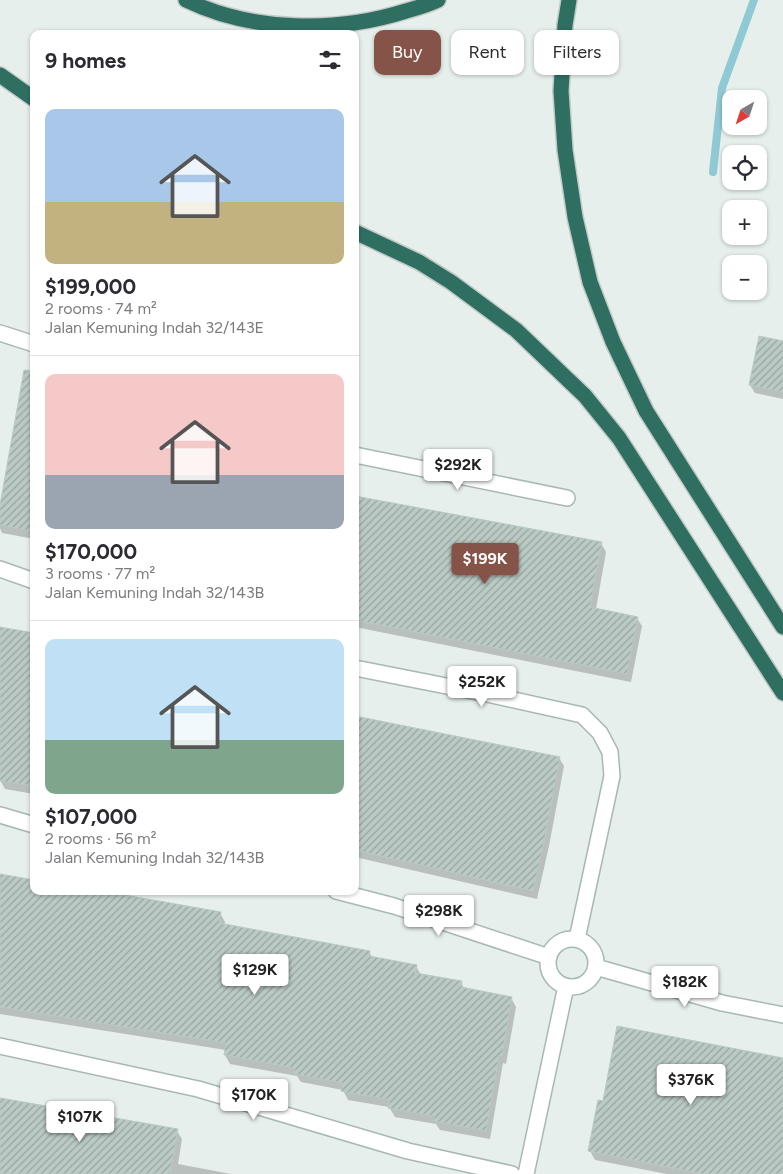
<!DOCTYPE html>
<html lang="en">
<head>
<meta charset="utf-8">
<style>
	body { margin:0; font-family:Figtree,sans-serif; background:#f7f7f7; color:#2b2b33; height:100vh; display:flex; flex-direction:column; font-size:19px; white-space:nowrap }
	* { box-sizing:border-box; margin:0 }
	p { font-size:16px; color:#7c7c81 }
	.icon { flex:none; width:28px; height:28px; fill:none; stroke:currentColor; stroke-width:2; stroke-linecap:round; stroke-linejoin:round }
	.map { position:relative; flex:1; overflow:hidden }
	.drawer { position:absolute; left:30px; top:30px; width:329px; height:865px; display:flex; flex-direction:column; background:#fff; border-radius:10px; box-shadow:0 1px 4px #0004 }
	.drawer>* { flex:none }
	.hud { position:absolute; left:374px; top:30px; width:334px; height:45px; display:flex; gap:10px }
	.needle { width:32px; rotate:219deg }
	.tools { position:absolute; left:722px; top:90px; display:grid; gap:10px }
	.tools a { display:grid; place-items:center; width:45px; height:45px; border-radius:10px; background:#fff; box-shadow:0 1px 4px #0004; font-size:25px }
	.price { position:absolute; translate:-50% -42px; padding:0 11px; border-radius:5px; background:#fff; color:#222; font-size:16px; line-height:32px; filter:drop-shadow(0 1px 2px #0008) }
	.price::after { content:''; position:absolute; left:50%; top:30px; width:15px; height:11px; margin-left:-8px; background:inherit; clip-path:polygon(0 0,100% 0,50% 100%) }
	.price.current { background:#855347; color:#fff }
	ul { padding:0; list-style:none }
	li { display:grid; align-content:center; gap:10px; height:265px; padding:0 15px }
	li+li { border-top:1px solid #e1e1e2 }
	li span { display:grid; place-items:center; height:155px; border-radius:10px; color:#555 }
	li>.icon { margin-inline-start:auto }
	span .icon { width:90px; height:90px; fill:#fffc; stroke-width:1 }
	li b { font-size:21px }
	h2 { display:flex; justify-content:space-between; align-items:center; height:60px; padding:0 15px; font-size:21px }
	.tag { padding:0 18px; border-radius:10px; background:#fff; box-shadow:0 1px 4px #0004; font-size:18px; line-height:45px }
	.tag.current { background:#855347; color:#fff }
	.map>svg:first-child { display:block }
	.shadow { fill:#0003 }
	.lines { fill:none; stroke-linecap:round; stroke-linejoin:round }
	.stream { stroke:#8ec9d4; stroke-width:8 }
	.building { fill:url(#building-hatch); stroke:#b8c9c2 }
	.street-casing { stroke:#a8b8b2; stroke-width:18 }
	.highway-casing { stroke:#c2cac8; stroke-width:18 }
	.street { stroke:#fff; stroke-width:15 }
	.highway { stroke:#2f6f62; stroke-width:15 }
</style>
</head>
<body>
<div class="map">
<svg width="783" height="1174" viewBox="0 0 783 1174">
	<defs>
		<pattern id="building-hatch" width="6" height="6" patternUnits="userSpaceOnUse" patternTransform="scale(1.25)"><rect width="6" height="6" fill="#bbcac4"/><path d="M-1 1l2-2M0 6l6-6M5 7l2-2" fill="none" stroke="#98a6a0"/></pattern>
	</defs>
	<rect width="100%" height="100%" fill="#e6efeb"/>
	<path class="shadow" d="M783 343V399L755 393 750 385Z
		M34 395V539L2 533 0 528V510Z
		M355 498 601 543 606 552 596 609 637 618 642 626 631 682 355 627Z
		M0 628 34 634V794L5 789 0 780Z
		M355 717 559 758 564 766 549 846 537 899 355 857Z
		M0 875 34 891 220 913 225 922 224 925 369 952 373 958 416 966 421 975 461 982 465 990 511 998 516 1007 506 1064 503 1063 490 1139 440 1130 436 1124 395 1117 389 1107 348 1100 343 1090 301 1082 297 1076 230 1064 225 1055 226 1050 0 1014Z
		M783 1060V1174H667L595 1160 590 1151 604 1102Z
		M0 1099 177 1131 182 1139 178 1164 231 1174H0Z"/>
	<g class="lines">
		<path class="stream" d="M713 172 722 88 754 0"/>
	</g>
	<path class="building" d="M759 336 783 341V392L749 385Z
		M24 370 34 371V532L0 525V505Z
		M355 496 602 542 590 607 638 617 627 674 355 620Z
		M0 627 34 633V786L0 781Z
		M355 716 560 757 545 837 533 891 355 850Z
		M0 874 34 880V891H102L221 912 219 923 370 951 369 956 417 965 415 973 462 981 461 987 512 997 502 1056 499 1055 486 1131 434 1121V1116L388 1108 390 1100 341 1091 343 1083 294 1074 295 1068 224 1055 226 1043 0 1007Z
		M617 1026 783 1058V1174H702L588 1151 598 1100 603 1101Z
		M0 1098 178 1129 170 1174H0Z"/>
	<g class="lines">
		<defs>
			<path id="street" d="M0 333 34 344
				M355 455 567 498
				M0 569 34 581
				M355 668 487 694 582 715 600 733 610 752 612 776 577 939
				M0 815 34 825
				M336 891 394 906 549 957
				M548 963a24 24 0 1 1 48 0a24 24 0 1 1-48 0Z
				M596 967 722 1003 783 1015
				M0 1046 198 1089 408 1151 512 1174
				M526 1174 566 986"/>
			<path id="highway" d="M186 0C252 32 337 33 406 11 417 8 428 5 438 0
				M569 0 565 25 561 91 565 150 575 217 590 282 613 342 646 411 783 627
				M0 75 34 99
				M355 232 419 262 451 282 516 330 585 396 619 438 783 693"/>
		</defs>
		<use href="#street" class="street-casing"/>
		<use href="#highway" class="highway-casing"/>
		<use href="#street" class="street"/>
		<use href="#highway" class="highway"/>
	</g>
</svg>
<div class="tools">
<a><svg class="needle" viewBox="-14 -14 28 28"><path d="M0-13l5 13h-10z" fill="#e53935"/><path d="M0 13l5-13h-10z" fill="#7c7c81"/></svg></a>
<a><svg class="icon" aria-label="locate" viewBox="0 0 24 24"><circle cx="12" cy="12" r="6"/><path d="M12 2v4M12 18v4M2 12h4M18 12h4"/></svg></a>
<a>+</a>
<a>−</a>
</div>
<b class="price" style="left:458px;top:491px">$292K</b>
<b class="price current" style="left:485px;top:585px">$199K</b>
<b class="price" style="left:482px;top:708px">$252K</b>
<b class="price" style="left:439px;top:937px">$298K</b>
<b class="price" style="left:255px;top:996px">$129K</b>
<b class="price" style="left:685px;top:1008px">$182K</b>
<b class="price" style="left:691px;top:1106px">$376K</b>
<b class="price" style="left:254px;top:1121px">$170K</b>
<b class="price" style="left:80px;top:1143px">$107K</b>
<div class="hud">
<a class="tag current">Buy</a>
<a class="tag">Rent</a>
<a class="tag">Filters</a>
</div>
<section class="drawer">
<h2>9 homes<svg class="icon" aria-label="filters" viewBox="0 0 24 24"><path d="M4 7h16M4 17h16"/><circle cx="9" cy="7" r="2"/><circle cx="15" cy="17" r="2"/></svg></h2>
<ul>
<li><span style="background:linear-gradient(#a9c7e8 60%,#c2b280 0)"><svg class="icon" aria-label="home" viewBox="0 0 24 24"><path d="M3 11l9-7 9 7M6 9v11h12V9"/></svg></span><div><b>$199,000</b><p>2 rooms · 74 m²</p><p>Jalan Kemuning Indah 32/143E</p></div></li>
<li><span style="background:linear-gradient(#f6c9c9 65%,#9aa5b1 0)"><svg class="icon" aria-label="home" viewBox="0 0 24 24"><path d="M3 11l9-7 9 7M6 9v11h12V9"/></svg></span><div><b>$170,000</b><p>3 rooms · 77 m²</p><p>Jalan Kemuning Indah 32/143B</p></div></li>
<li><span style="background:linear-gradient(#bfe0f5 65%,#7fa58c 0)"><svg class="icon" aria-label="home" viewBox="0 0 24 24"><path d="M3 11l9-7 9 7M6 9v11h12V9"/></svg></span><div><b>$107,000</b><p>2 rooms · 56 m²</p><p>Jalan Kemuning Indah 32/143B</p></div></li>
</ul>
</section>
</div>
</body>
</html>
